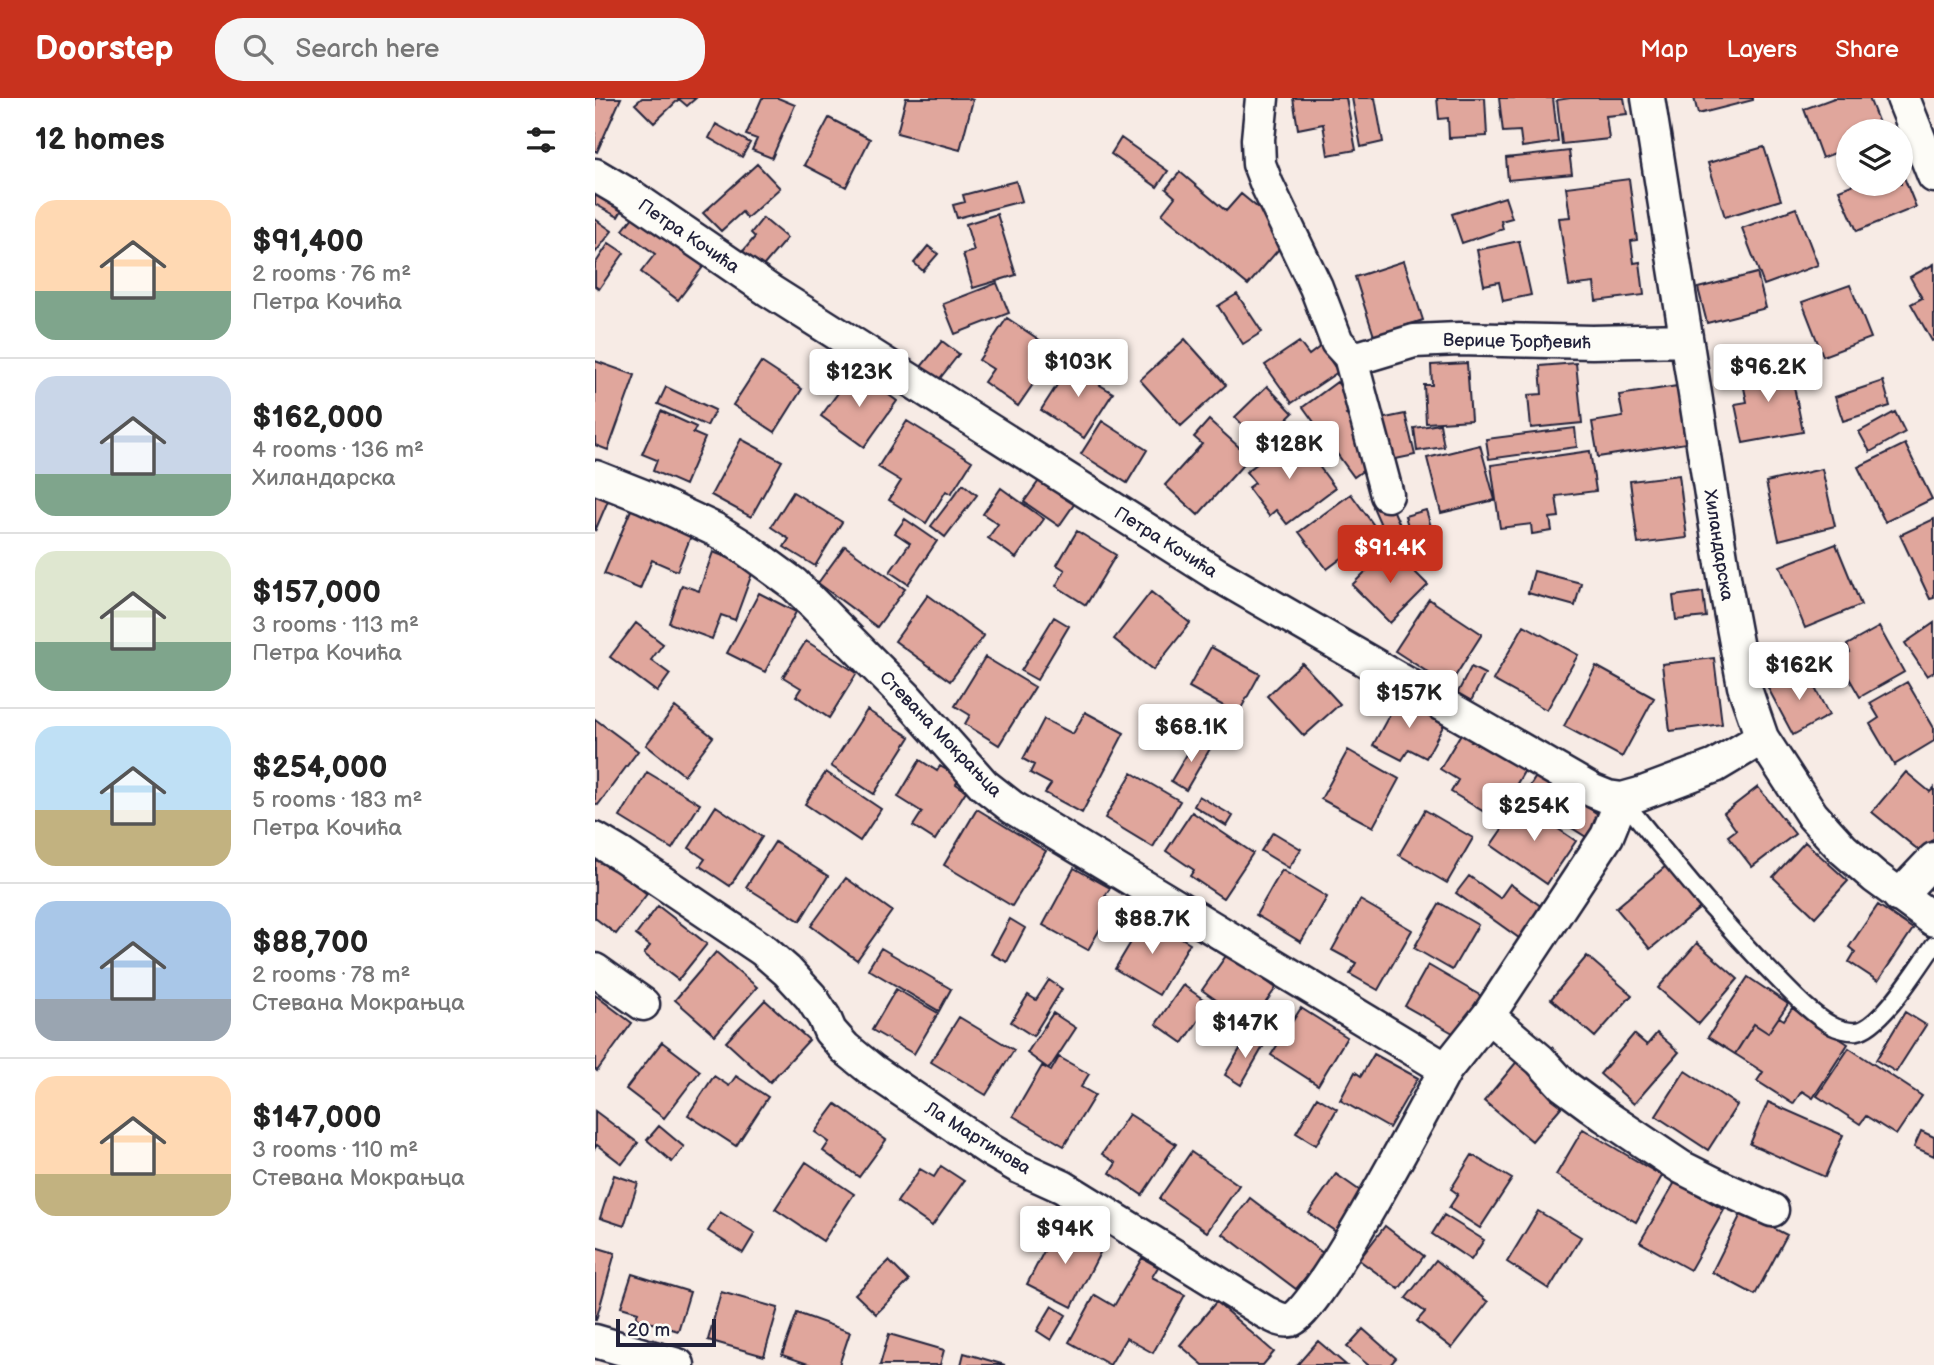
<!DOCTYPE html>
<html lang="en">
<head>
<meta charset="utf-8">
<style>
	body { margin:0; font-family:"Balsamiq Sans",sans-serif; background:#f6f6f6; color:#222; height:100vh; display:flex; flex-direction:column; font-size:26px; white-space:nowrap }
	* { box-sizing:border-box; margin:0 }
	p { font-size:23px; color:#767676 }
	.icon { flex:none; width:38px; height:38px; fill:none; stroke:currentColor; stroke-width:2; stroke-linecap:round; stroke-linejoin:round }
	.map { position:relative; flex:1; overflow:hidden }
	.drawer { display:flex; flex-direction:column; background:#fff; width:595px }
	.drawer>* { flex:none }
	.controls { position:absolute; left:1241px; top:21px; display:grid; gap:14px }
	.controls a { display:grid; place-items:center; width:77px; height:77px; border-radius:50%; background:#fff; box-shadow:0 2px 5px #0004; font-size:35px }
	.scale { position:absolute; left:21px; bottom:18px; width:100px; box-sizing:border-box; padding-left:7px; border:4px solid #22223b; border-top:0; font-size:19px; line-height:24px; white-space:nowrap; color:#22223b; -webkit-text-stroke:5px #fdfcf7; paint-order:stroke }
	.price { position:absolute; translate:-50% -60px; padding:0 16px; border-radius:7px; background:#fff; color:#222; font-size:23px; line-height:46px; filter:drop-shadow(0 2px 4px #0008) }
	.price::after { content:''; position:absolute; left:50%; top:42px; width:21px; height:16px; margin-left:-10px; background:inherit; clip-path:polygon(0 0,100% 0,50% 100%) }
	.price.active { background:#c8321e; color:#fff }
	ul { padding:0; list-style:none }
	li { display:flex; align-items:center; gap:21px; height:175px; padding:0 35px }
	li+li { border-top:2px solid #e0e0e0 }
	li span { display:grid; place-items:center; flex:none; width:196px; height:140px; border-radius:21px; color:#555 }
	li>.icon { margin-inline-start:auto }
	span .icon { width:84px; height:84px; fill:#fffc; stroke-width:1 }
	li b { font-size:30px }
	h2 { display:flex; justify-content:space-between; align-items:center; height:84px; padding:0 35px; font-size:30px }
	header { display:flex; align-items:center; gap:42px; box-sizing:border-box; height:98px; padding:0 35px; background:#c8321e; color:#fff }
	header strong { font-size:33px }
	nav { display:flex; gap:38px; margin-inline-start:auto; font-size:24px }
	.search { width:490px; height:63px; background:#f6f6f6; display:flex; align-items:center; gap:18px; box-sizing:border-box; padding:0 24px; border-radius:28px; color:#767676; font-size:26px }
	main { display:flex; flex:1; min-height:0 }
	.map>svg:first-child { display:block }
	.building { fill:#e0a69c; stroke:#22223b; stroke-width:2 }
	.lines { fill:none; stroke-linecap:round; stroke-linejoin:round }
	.lane-casing { stroke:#22223b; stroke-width:21 }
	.street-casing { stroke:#22223b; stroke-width:37 }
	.lane { stroke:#fdfcf7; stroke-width:16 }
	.street { stroke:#fdfcf7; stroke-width:32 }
	.labels { text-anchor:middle; stroke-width:7; stroke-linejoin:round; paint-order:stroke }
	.street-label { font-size:18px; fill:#22223b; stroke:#fdfcf7 }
</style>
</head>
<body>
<header>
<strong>Doorstep</strong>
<div class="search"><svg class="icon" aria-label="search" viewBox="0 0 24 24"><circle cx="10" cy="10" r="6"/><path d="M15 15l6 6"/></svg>Search here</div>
<nav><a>Map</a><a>Layers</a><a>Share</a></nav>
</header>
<main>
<section class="drawer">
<h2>12 homes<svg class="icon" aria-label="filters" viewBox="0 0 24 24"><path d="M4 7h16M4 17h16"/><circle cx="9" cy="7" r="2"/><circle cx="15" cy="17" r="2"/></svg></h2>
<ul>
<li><span style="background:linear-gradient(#ffd9b3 65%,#7fa58c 0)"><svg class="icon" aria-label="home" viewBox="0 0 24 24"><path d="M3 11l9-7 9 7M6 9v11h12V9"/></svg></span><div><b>$91,400</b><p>2 rooms · 76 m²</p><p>Петра Кочића</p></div></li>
<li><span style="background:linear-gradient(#c9d6e8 70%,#7fa58c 0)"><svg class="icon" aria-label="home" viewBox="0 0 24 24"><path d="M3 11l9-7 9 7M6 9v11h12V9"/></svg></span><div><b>$162,000</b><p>4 rooms · 136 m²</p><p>Хиландарска</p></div></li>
<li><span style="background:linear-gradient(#dfe7d0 65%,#7fa58c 0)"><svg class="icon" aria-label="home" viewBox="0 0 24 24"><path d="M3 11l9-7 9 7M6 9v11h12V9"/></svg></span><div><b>$157,000</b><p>3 rooms · 113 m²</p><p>Петра Кочића</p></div></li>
<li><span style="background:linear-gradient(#bfe0f5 60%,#c2b280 0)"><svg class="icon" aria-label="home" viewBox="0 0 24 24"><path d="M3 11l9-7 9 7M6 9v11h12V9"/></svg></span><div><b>$254,000</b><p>5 rooms · 183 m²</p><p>Петра Кочића</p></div></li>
<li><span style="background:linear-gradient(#a9c7e8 70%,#9aa5b1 0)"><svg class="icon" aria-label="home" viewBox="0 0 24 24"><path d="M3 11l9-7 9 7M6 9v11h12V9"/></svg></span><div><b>$88,700</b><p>2 rooms · 78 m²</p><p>Стевана Мокрањца</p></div></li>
<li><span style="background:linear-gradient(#ffd9b3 70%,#c2b280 0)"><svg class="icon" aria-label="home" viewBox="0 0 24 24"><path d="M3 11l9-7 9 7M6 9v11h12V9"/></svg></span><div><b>$147,000</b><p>3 rooms · 110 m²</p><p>Стевана Мокрањца</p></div></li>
</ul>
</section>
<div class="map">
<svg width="1339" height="1267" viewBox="0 0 1339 1267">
	<rect width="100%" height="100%" fill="#f7ebe5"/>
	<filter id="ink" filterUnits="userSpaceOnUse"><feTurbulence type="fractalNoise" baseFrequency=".0143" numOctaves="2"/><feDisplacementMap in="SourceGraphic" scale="14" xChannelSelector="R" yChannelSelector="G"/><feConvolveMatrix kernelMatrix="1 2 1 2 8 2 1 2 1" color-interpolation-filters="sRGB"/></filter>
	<g filter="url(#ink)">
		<path class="building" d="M0 0H26L2 54 0 53Z
			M47 0H101L92 8 84 1 59 25 40 6Z
			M167 0H183L200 7 177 60 157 52 162 41 151 37Z
			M311 0H372L378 2 365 52 302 35Z
			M698 0H751L761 52 733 57 728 26 703 31Z
			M757 0H780L788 44 766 49Z
			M842 0H890L892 38 854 40 853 20 844 21Z
			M904 0H958L963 44 927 49 925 33 908 34Z
			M975 0H1029L1032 16 1011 18 1014 41 967 46 962 2Z
			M1099 0H1158V2L1103 16Z
			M1239 0H1274L1287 33H1253V50L1227 60 1209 11Z
			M234 20 275 41 251 89 209 67Z
			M121 26 155 45 147 59 114 40Z
			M526 40 573 73 562 89 516 56Z
			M1169 49 1186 102 1130 119 1113 65Z
			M974 53 977 76 913 82 911 60Z
			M162 66 185 90 152 120 147 114 126 133 108 115Z
			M1306 72 1321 109 1262 133 1244 92 1259 86H1306Z
			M585 74 631 113 646 96 696 137 653 187 567 116 580 99 571 91Z
			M1034 81 1042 142 1036 143 1039 165 1045 164 1049 197 1001 203 999 185 974 188 964 120 975 119 971 89Z
			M421 83 427 103 362 120 358 107 370 104 368 97Z
			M0 90 30 107 23 119 0 106Z
			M910 99 917 120 906 123 908 131 867 145 857 116Z
			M1201 110 1223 167 1169 187 1147 130Z
			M42 114 111 165 83 202 46 174 60 156 28 132Z
			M402 116 421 177 378 190 368 156 379 153 371 126Z
			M168 120 192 140 163 174 144 158 160 139 156 135Z
			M0 121 17 133 0 155Z
			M924 143 936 197 908 203 904 184 889 187 882 152Z
			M14 145 29 155 4 191 0 188V166Z
			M333 148 343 156 328 173 319 165Z
			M809 163 828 222 779 238 760 179Z
			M1339 166V242L1337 243 1316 206 1327 200 1315 179Z
			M1162 175 1171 210 1112 225 1103 190Z
			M402 185 414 215 360 236 348 206Z
			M1255 187 1276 240 1228 258 1207 204Z
			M642 196 667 234 648 246 623 208Z
			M412 220 461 253 423 308 389 284 398 271 384 262Z
			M590 241 631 287 586 328 545 282Z
			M347 243 364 256 342 284 325 270Z
			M704 244 714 257 726 248 743 274 697 305 670 267Z
			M478 262 509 281 505 287 518 295 489 340 446 312Z
			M0 263 40 277 13 352 0 347Z
			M166 264 207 291 180 334 138 307Z
			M872 265 876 322 831 325 829 287H837L836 267Z
			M981 265 987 325 936 330 933 297 947 296 945 268Z
			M1177 266 1178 272 1195 268 1208 334 1148 345 1140 306 1152 304 1148 285 1143 286 1140 273Z
			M260 272 302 303 269 349 226 318Z
			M1288 283 1295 308 1248 323 1240 299Z
			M742 284 761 309 751 316 767 338 780 364 759 379 708 309Z
			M1089 287 1096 330 1089 331 1091 345 1003 359 997 324 1028 319 1024 297Z
			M672 288 698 315 666 346 640 319Z
			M71 289 120 312 112 328 63 306Z
			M66 313 101 329 98 335 110 340 90 387 58 373 62 362 47 356Z
			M1300 314 1310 334 1275 354 1264 334Z
			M810 316 820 357 791 363 781 322Z
			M614 322 655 359 603 417 570 387 607 346 599 339Z
			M312 323 377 363 356 396 351 393 331 425 294 402 306 383 283 369Z
			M507 323 552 352 532 385 486 356Z
			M845 326 849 349 822 353 819 330Z
			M980 330 982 349 894 361 891 341Z
			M701 337 740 390 692 426 681 412 674 418 653 390 660 385 651 374Z
			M146 341 187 363 156 419 116 397Z
			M1310 346 1337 401 1290 424 1263 369Z
			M885 347 900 402 846 415 832 360Z
			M995 353 1001 393 961 398 964 419 955 420 957 433 937 436 936 426 905 430 896 367Z
			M1227 371 1240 428 1184 442 1171 384Z
			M448 377 468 397 480 405 464 428 429 404Z
			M1084 377 1092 440 1043 446 1035 383Z
			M368 386 382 397 350 439 336 428Z
			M406 390 449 421 421 460 393 440 403 426 388 416Z
			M0 391 15 398 0 433Z
			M198 394 247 424 220 468 189 449 194 441 176 429Z
			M756 396 783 433 732 471 704 434Z
			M794 402 809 436 793 443 778 409Z
			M38 407 98 433 82 473 57 462 45 491 9 476Z
			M831 412 843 452 822 458 810 418Z
			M310 421 342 443 313 486 295 474 315 445 300 435Z
			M1339 421V500L1335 501 1305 437Z
			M482 433 521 457 491 507 461 488 470 472 462 467Z
			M1241 446 1266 507 1210 530 1185 468Z
			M250 448 310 491 282 529 223 485Z
			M795 449 833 487 795 525 757 487Z
			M118 454 159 470 140 522 126 517 117 541 74 525 87 487 104 493Z
			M939 473 986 485 980 508 933 495Z
			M556 494 595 525 558 572 519 541Z
			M1108 494 1111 519 1081 522 1078 498Z
			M164 495 201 514 170 574 132 555Z
			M333 497 389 538 355 583 300 543Z
			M834 501 887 536 854 588 800 553Z
			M459 519 474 528 442 582 426 573Z
			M41 525 68 546 56 562 75 576 62 594 15 559Z
			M1339 525V574L1332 578 1310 545Z
			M929 527 983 557 952 612 898 582Z
			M1284 529 1309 574 1265 599 1254 580 1248 583 1237 564 1255 554 1252 547Z
			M211 543 262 575 234 620 201 598 206 590 188 579Z
			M616 549 665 576 643 616 594 589Z
			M390 559 440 589 404 647 370 626 375 617 360 608Z
			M1119 560 1127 626 1075 633 1067 566Z
			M707 565 745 606 709 638 672 598Z
			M1001 568 1059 600 1027 659 969 628Z
			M876 569 890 576 876 603 862 596Z
			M1210 571 1234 617 1198 637 1173 590Z
			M1312 584 1339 630V643L1299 667 1275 626 1284 620 1275 605Z
			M805 597 851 623 831 660 814 651 807 662 778 647Z
			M80 609 118 639 89 677 51 647Z
			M272 612 315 639 279 696 236 668Z
			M490 614 529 635 487 715 450 695 456 686 435 675 439 667 428 661 449 621 478 636Z
			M0 621 43 653 3 707 0 705Z
			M867 634 930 672 901 721 856 694 863 682 845 671Z
			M601 641 616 649 591 692 576 683Z
			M753 652 804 681 778 729 726 701Z
			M325 662 342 673 345 668 365 680 361 686 371 693 340 742 318 728 327 714 303 699Z
			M52 674 105 706 77 751 25 719Z
			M231 674 286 711 265 743 210 706Z
			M1311 674 1335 694 1339 690V740L1327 755 1277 714Z
			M537 675 585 703 558 749 510 720Z
			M942 677 1009 720 996 742 928 699Z
			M1163 689 1200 736 1157 769 1133 738 1141 732 1129 715Z
			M604 698 638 718 632 728 599 708Z
			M925 705 981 743 952 786 896 747Z
			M121 708 167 739 135 788 105 768 110 761 94 750Z
			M382 711 451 753 417 808 349 767Z
			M830 712 878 740 852 785 804 757Z
			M597 714 658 755 628 800 595 778 599 772 571 753Z
			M678 734 706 751 694 770 666 753Z
			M180 744 233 778 205 823 151 789Z
			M1210 744 1253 783 1220 819 1178 779Z
			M4 759 52 796 21 836 0 820V764Z
			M1071 768 1105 810 1055 851 1021 810Z
			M479 770 515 790 510 798 521 803 493 852 448 827Z
			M687 772 732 799 706 844 661 817Z
			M874 778 905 800 915 786 947 809 924 840 861 795Z
			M251 780 297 813 262 862 216 828Z
			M765 802 817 832 783 892 755 876 761 865 737 852Z
			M845 805 883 827 857 872 819 850Z
			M1283 807 1318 831 1283 883 1254 864 1260 854 1254 849Z
			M63 808 112 846 83 882 49 856 55 848 41 837Z
			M551 819 595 845 564 897 520 871Z
			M415 821 430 830 412 864 396 856Z
			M1102 845 1143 881 1104 926 1063 890Z
			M286 850 356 891 344 913 273 871Z
			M121 854 162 889 120 937 80 902Z
			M633 855 681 890 655 926 607 892Z
			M992 858 1037 897 1000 939 956 901Z
			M833 867 888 899 865 939 810 908Z
			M1153 879 1193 906 1173 935 1159 926 1140 956 1113 939Z
			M454 882 467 891 438 938 416 924 433 897 441 902Z
			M588 887 615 906 588 945 561 926Z
			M301 891 343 915 319 956 277 932Z
			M0 897 37 925 2 973 0 971Z
			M170 902 214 942 175 984 131 944Z
			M706 910 752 939 723 987 676 957Z
			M1197 910 1253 946 1218 1000 1207 993 1198 1006 1162 983 1168 974 1140 956 1159 926 1173 935 1184 919 1189 922Z
			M1310 914 1331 927 1301 974 1281 962Z
			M458 915 481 930 454 971 432 955Z
			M364 919 419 952 391 997 336 964Z
			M1062 935 1084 954 1039 1006 1005 976 1039 936 1052 947Z
			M653 937 669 947 646 987 630 977Z
			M67 944 105 973 69 1020 31 991Z
			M1254 950 1327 998 1301 1037 1271 1018 1265 1026 1222 998Z
			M779 956 823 980 794 1030 745 1002 760 974 766 978Z
			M464 959 494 976 486 989 500 997 469 1048 418 1018 447 968 456 973Z
			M924 961 972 1002 937 1043 889 1003Z
			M1090 973 1142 1007 1113 1052 1061 1018Z
			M119 978 134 988 141 978 173 999 141 1048 93 1017Z
			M722 999 742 1011 721 1047 701 1035Z
			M1173 1004 1248 1037 1230 1079 1155 1046Z
			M241 1006 291 1042 264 1079 228 1053 234 1044 220 1034Z
			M0 1013 43 1045 27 1066 2 1047 0 1050Z
			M534 1016 581 1046 547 1097 515 1075 521 1065 507 1056Z
			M64 1028 89 1049 77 1064 52 1042Z
			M988 1031 1067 1078 1041 1124 961 1077Z
			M1326 1033 1339 1039V1058L1319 1049Z
			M596 1054 644 1087 612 1134 564 1101Z
			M877 1057 917 1081 885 1130 854 1110 863 1096 856 1091Z
			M211 1064 259 1096 228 1143 180 1111Z
			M346 1068 369 1083 337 1128 302 1104 325 1071 339 1079Z
			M741 1076 771 1097 744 1136 714 1115Z
			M19 1077 43 1085 29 1128 5 1120Z
			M1080 1084 1129 1112 1095 1172 1045 1144Z
			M655 1100 729 1156 701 1191 628 1136Z
			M943 1113 986 1139 954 1191 912 1164Z
			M125 1114 160 1135 148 1155 113 1133Z
			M1147 1114 1192 1137 1160 1197 1117 1174Z
			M849 1117 889 1142 876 1162 837 1136Z
			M463 1126 508 1149 477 1209 432 1186Z
			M790 1128 829 1158 804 1191 764 1162Z
			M0 1149 20 1155 1 1222H0Z
			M547 1160 563 1169 557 1179 590 1197 558 1255 531 1240 515 1267 474 1244 500 1197 519 1208Z
			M841 1162 893 1204 857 1250 822 1223 830 1214 811 1200Z
			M294 1163 314 1183 281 1216 260 1196Z
			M37 1176 95 1194 83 1233 41 1220 43 1214 26 1209Z
			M126 1194 183 1210 169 1258 113 1242Z
			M621 1204 679 1254 668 1267H608L585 1247Z
			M457 1208 471 1217 456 1242 442 1233Z
			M202 1215 255 1234 244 1267H216L187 1257Z
			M768 1231 801 1260 795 1267H773L752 1249Z
			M294 1236 349 1252 345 1267H285Z
			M723 1243 751 1267H702Z
			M369 1255 410 1267H366Z"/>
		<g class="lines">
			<defs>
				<path id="lane" d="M1027 701C1075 760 1122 820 1176 874 1195 893 1213 914 1236 927 1242 931 1255 934 1262 933 1286 930 1324 868 1339 847"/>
				<path id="street" d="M667 0 663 41 664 66 672 87 721 189 742 244 755 258 766 259 819 243 864 241 997 244 1091 242
					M1053 0 1131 491 1149 588 1167 640 1217 717 1248 751 1280 779 1339 822
					M1308 0 1339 78
					M0 77 39 100 175 193 623 477 998 693 1013 699 1027 701 1045 696 1120 668 1167 640
					M755 258 792 397
					M0 379 48 398 121 432 147 448 199 486 311 599 389 687 417 709 851 971 893 918 945 962 968 987 1010 1018 1086 1069 1128 1090 1177 1112
					M0 741 27 757 168 852 192 873 216 899 229 919 235 933 250 950 277 972 395 1052 424 1069 468 1089 670 1214C678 1218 687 1224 696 1222 723 1214 831 1007 851 971
					M1304 798 1339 761
					M0 872 48 906
					M893 918 1012 738 1027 701
					M0 1243 83 1267"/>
			</defs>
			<use href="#lane" class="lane-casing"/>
			<use href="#street" class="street-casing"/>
			<use href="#lane" class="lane"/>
			<use href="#street" class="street"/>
		</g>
	</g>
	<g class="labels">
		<g class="street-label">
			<text transform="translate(94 138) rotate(34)" y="6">Петра Кочића</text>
			<text transform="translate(922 243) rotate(1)" y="6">Верице Ђорђевић</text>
			<text transform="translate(571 444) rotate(32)" y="6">Петра Кочића</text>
			<text transform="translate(1124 447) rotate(81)" y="6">Хиландарска</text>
			<text transform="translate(346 636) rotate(46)" y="6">Стевана Мокрањца</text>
			<text transform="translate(383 1040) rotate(32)" y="6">Ла Мартинова</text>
		</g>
	</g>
</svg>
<div class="controls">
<a><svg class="icon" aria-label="layers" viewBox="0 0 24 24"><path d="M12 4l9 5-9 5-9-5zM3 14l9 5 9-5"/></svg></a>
</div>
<div class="scale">20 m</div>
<b class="price" style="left:483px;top:301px">$103K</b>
<b class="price" style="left:1173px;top:306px">$96.2K</b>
<b class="price" style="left:264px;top:311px">$123K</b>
<b class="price" style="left:694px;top:383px">$128K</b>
<b class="price active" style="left:795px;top:487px">$91.4K</b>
<b class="price" style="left:1204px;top:604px">$162K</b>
<b class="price" style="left:814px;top:632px">$157K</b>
<b class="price" style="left:596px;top:666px">$68.1K</b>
<b class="price" style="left:939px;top:745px">$254K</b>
<b class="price" style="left:557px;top:858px">$88.7K</b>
<b class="price" style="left:650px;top:962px">$147K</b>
<b class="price" style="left:470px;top:1168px">$94K</b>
</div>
</main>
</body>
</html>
